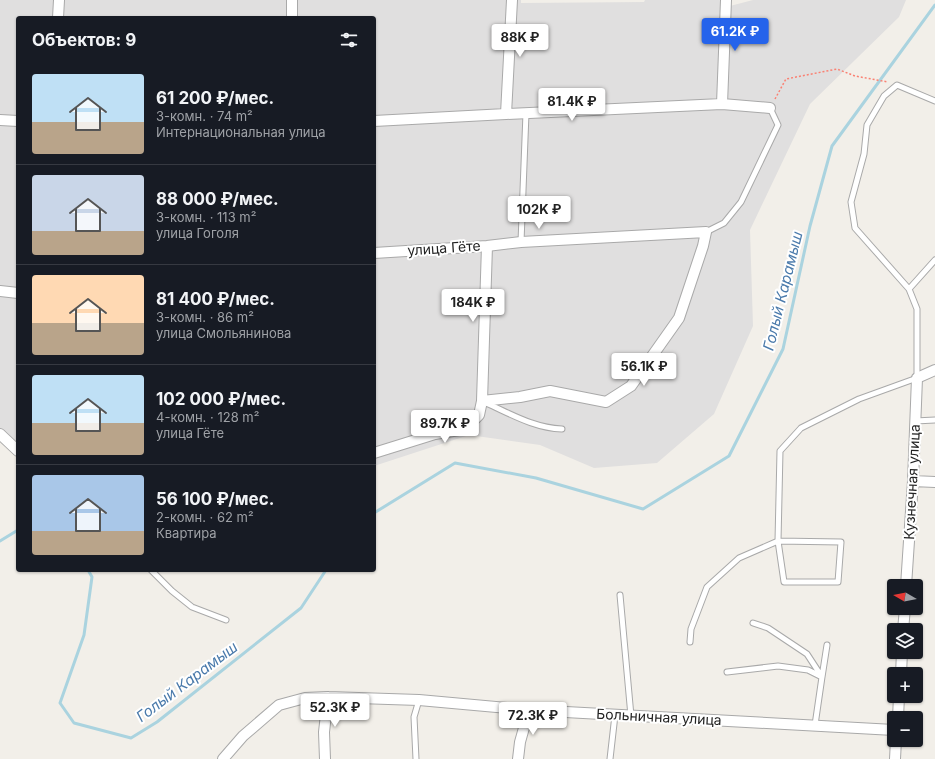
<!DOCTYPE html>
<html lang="ru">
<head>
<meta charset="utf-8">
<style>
	body { margin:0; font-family:Inter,sans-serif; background:#242831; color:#f1f3f6; height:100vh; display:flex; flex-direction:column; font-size:15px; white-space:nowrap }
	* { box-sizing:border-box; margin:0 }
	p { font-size:13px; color:#9ea1a6 }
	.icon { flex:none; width:22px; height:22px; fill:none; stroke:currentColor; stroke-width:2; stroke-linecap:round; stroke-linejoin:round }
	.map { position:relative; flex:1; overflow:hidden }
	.sheet { position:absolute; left:16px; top:16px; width:360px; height:556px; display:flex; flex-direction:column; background:#171b24; border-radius:4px; box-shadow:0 1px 3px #0004 }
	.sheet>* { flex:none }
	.needle { width:26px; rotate:279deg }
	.fabs { position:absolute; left:887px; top:579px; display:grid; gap:8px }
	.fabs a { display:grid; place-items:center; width:36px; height:36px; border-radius:4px; background:#171b24; box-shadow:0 1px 3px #0004; font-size:20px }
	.price { position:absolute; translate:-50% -34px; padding:0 9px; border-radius:4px; background:#fff; color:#222; font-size:13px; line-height:26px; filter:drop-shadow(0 1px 2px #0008) }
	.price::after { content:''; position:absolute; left:50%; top:24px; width:12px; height:9px; margin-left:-6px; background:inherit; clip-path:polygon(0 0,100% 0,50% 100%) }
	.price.active { background:#2563eb; color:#fff }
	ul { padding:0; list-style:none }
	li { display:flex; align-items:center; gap:12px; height:100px; padding:0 16px }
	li+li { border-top:1px solid #363941 }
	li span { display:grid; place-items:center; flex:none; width:112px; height:80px; border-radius:4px; color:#555 }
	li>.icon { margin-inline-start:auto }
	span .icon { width:48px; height:48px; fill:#fffc; stroke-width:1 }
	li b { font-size:17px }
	h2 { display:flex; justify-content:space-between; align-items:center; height:48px; padding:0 16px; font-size:17px }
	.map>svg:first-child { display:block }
	.residential { fill:#e0dfdf }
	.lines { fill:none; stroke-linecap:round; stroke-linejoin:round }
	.stream { stroke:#aad3df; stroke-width:3 }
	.service-casing { stroke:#a9a9a9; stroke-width:7 }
	.minor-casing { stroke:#a9a9a9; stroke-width:12 }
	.path { stroke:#fa8072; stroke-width:1.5; stroke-dasharray:2 2; stroke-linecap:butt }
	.service { stroke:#fff; stroke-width:5 }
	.minor { stroke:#fff; stroke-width:10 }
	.labels { text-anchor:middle; stroke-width:4; stroke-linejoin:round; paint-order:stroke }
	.street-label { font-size:14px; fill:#222; stroke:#fff }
	.water-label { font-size:15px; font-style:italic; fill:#4a7aab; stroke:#fff }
</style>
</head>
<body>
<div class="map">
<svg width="935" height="759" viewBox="0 0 935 759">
	<rect width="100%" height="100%" fill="#f2efe9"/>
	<path class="residential" d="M0 0H521V3L644 2 645 0H730V6L753 0H906L899 17 810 104 750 230 753 326 714 414 657 463 594 468 540 445 469 435 374 466V18H18V449L0 435Z"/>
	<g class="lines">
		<path class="stream" d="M374 513 455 463 536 478 643 509 729 456 783 349 810 226 832 146 935 5
			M0 541 18 530
			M88 570 92 577 84 635 60 703 74 723 131 738 157 722 301 608 326 570"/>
		<defs>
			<path id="service" d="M706 232 724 223 741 202 778 125 770 108
				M521 242 526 113
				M909 289 855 228 851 202 864 154 867 125 884 96 897 85 935 101
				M486 403C511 414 534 428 562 429
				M915 421 935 420
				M778 541 841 542 838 582H784Z
				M151 570 172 591 192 607 226 620
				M620 595 631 716
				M753 623 768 628 807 654 822 677 827 645
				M690 642 691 629 707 587 739 558 778 541 780 451 801 428 859 399 917 378V309L909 289 935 260
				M727 672 778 666 808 670 822 677 815 725
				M416 759 414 717 419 700
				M610 759 615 715"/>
			<path id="minor" d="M292 0V18
				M58 18 59 0
				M722 104 726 0
				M506 114 512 0
				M0 120 18 121
				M374 121 506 114 722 104 770 108
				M374 253 487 246 521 242 706 232 703 246 679 318 631 386 606 402 550 391 520 397 482 401
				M0 291 18 293
				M0 434 18 451
				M374 453 435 434 465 429 479 415 482 401 487 246
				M913 481 935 482
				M906 586 913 481 917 378 935 370
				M903 630 905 608
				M901 674 902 652
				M898 718 899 696
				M223 759 243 736 279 705 305 698 328 697 419 700 529 710 894 730
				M325 759 324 732 328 697
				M518 759 520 742 529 710
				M895 759 896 740"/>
		</defs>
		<use href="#service" class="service-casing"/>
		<use href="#minor" class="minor-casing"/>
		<path class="path" d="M775 99 786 79 837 69 855 76 888 82"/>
		<use href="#service" class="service"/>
		<use href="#minor" class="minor"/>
	</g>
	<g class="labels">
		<g class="street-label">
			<text transform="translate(444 248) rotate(-4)" y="5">улица Гёте</text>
			<text transform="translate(912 482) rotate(-87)" y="5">Кузнечная улица</text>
			<text transform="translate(659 717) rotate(3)" y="5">Больничная улица</text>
		</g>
		<g class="water-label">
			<text transform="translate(783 291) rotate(-76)" y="5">Голый Карамыш</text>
			<text transform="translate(187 682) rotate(-37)" y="5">Голый Карамыш</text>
		</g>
	</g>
</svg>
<div class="fabs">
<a><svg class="needle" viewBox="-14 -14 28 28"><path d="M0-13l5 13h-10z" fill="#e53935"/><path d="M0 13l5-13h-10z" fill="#9ea1a6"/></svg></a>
<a><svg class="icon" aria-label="layers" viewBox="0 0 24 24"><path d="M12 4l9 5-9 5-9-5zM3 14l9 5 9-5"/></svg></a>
<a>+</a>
<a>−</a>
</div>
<b class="price active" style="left:735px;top:52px">61.2K ₽</b>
<b class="price" style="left:520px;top:58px">88K ₽</b>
<b class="price" style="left:572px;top:122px">81.4K ₽</b>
<b class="price" style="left:539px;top:230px">102K ₽</b>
<b class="price" style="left:473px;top:323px">184K ₽</b>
<b class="price" style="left:644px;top:387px">56.1K ₽</b>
<b class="price" style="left:445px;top:444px">89.7K ₽</b>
<b class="price" style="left:335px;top:728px">52.3K ₽</b>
<b class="price" style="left:533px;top:736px">72.3K ₽</b>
<section class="sheet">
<h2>Объектов: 9<svg class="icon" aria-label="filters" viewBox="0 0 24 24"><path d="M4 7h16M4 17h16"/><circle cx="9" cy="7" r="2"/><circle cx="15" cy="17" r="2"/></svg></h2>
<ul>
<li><span style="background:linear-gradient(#bfe0f5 60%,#b9a48a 0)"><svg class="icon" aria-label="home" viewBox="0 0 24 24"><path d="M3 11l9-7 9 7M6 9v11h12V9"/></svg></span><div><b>61 200 ₽/мес.</b><p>3-комн. · 74 m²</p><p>Интернациональная улица</p></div></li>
<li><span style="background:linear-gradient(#c9d6e8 70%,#b9a48a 0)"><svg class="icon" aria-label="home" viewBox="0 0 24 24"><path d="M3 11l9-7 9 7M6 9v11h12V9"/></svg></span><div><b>88 000 ₽/мес.</b><p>3-комн. · 113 m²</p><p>улица Гоголя</p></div></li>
<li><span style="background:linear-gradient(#ffd9b3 60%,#b9a48a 0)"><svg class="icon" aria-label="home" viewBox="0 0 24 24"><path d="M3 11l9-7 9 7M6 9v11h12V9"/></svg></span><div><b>81 400 ₽/мес.</b><p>3-комн. · 86 m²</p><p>улица Смольянинова</p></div></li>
<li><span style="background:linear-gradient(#bfe0f5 60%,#b9a48a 0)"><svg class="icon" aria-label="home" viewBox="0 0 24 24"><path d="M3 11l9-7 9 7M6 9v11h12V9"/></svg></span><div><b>102 000 ₽/мес.</b><p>4-комн. · 128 m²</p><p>улица Гёте</p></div></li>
<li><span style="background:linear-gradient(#a9c7e8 70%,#b9a48a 0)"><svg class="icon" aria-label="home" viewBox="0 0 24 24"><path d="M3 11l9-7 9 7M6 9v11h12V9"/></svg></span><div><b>56 100 ₽/мес.</b><p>2-комн. · 62 m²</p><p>Квартира</p></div></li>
</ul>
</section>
</div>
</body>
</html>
